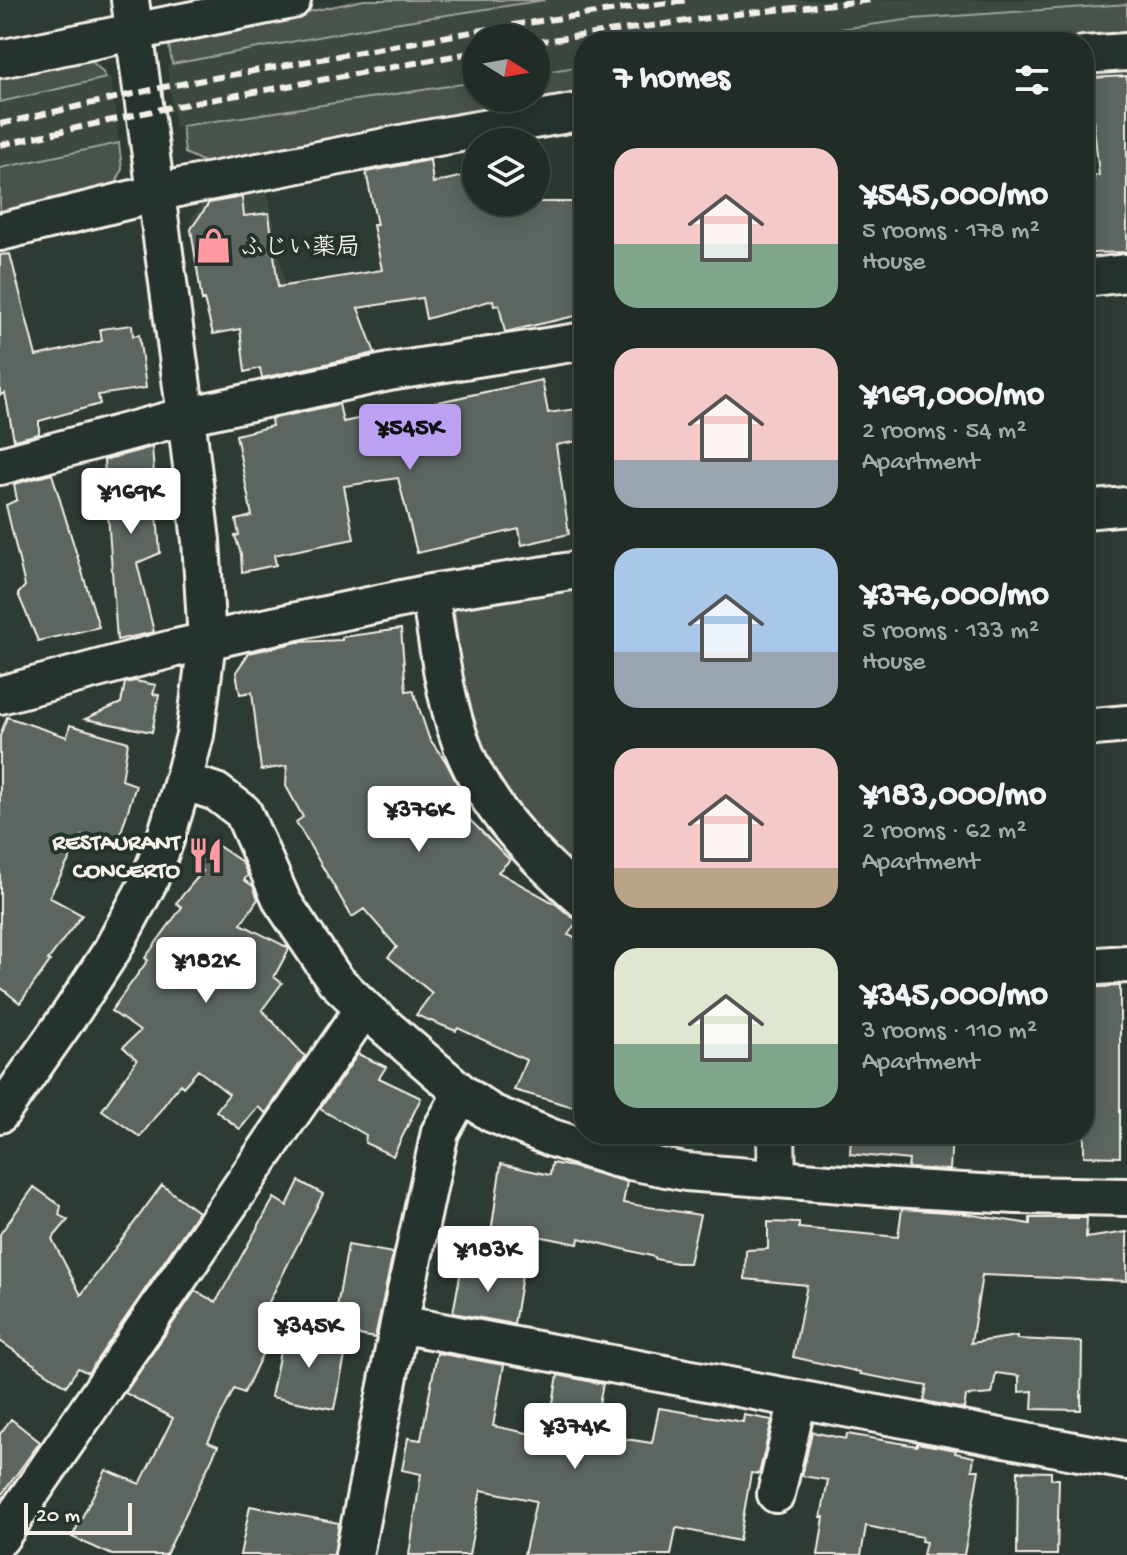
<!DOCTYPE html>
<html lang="en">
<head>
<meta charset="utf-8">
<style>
	body { margin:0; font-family:"Gochi Hand","Klee One",sans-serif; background:#2e3833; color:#f1f3f6; height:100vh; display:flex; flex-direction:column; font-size:30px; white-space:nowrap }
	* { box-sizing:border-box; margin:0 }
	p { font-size:26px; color:#a2a7a7 }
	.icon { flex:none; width:44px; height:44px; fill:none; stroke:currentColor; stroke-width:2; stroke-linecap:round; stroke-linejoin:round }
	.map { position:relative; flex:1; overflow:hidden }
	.side { position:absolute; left:574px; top:32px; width:520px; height:1112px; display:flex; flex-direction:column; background:#222c27; border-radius:32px; box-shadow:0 4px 20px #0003,0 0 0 2px #3f4844 }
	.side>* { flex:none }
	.needle { width:52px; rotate:101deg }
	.controls { position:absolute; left:462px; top:24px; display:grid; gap:16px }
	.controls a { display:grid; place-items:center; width:88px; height:88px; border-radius:50%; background:#222c27; box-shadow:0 4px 20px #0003,0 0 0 2px #3f4844; font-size:40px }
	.scale { position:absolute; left:24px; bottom:20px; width:108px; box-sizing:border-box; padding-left:8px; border:4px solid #f4f1e8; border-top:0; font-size:22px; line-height:28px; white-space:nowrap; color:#f4f1e8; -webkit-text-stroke:6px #26332d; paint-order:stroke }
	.price { position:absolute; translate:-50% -68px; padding:0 18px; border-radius:8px; background:#fff; color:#222; font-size:26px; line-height:52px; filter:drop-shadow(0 2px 4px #0008) }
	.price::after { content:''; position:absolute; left:50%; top:48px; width:24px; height:18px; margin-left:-12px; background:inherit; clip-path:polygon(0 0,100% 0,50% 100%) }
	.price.current { background:#bca0f2; color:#111 }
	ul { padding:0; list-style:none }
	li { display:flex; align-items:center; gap:24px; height:200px; padding:0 40px }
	li span { display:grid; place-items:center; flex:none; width:224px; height:160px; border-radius:24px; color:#555 }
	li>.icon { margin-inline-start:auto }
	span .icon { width:96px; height:96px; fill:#fffc; stroke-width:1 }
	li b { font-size:34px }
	h2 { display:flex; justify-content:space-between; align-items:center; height:96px; padding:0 40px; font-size:34px }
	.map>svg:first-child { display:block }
	.built { fill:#3c4841 }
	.green { fill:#48524c; stroke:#9ea29a; stroke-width:2 }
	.building { fill:#5c655e; stroke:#f4f1e8; stroke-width:2 }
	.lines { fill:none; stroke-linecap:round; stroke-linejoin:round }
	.minor-casing { stroke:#f4f1e8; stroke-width:42 }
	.minor { stroke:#26332d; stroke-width:36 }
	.rail { stroke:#f4f1e8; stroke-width:6; stroke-dasharray:12 6; stroke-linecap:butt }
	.labels { text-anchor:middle; stroke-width:8; stroke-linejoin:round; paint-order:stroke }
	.poi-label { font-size:24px; font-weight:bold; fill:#f4f1e8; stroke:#26332d; text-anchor:start }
</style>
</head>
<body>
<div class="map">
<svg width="1127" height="1555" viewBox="0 0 1127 1555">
	<rect width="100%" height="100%" fill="#2e3b34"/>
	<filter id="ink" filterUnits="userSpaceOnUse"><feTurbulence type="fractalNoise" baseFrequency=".0125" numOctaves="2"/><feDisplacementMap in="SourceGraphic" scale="16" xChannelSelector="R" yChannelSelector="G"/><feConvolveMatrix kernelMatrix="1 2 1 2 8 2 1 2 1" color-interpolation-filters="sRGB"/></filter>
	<g filter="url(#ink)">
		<path class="built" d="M545 0H1127V4L913 19 746 42H584V66L536 73V38H476V82L219 120 175 128 167 65 387 24Z
			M106 78H111L119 143 0 168V102Z
			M267 188 285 285 202 301 190 221 203 201 230 194Z"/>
		<path class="green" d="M364 0H545L387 24 172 64 169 46 175 42 183 38Z
			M1127 4V35L1038 42H746L913 19Z
			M89 59 102 71 106 78 0 102V77Z
			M584 66V97L210 165 185 153 182 126 476 82V98H536V73Z
			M119 143 122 169 115 186 0 213V168Z
			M584 583V878L565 865 504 793 466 712 453 601Z"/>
		<path class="building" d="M1127 76V252L1091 253 1085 192 1094 191V176L1099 175 1089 78Z
			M430 160 433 183 476 173V202H584V314L505 332 499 305 494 306 493 300 426 319 422 298 358 308 375 353 262 378 260 368 245 372 240 329 213 334 204 300 202 301 191 229 209 203 242 197 244 216 269 213 278 287 382 270 373 225H377L366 172Z
			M10 254 36 356 102 341 100 329 132 325 133 336 139 335 146 388 98 395 100 404 39 421V434L14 440 5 393 0 395V255Z
			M542 380 548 413 584 408V440L556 445 569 534 522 545 519 529 417 553 398 478 344 486 354 539 274 555 276 565 242 572 241 554 235 536 239 535 236 520 252 516 236 435 272 426 271 419 339 404 343 422Z
			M152 447 160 553 137 563 154 632 117 640 104 460Z
			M52 474 99 627 38 641 18 594 25 586 6 505 17 500 14 484Z
			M401 629 406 691 413 690 429 738 446 762 468 804 460 810 510 860 498 872 556 904 570 916 578 920 568 935 584 941V1110L514 1090 526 1060 458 1028 456 1031 416 1015 432 993 388 957 397 947 364 909 352 917 296 822 303 817 286 786 287 766 261 770 252 692 240 694 236 672 249 653 298 642 342 640V637Z
			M135 681 156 685 153 694 159 695 152 732 85 719 121 703 125 683Z
			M7 717 67 737 70 725 128 742 122 780 136 785 116 848 82 836 49 897 82 915 48 960 50 961 20 1003 0 987V736Z
			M211 841 242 862 248 875 244 880 253 886 258 899 241 924 287 947 289 949 274 977 282 983 262 1010 305 1056 266 1113 258 1107 240 1129 216 1111 229 1094 198 1070 183 1087 180 1084 140 1137 102 1110 137 1060 123 1047 140 1031 111 1011 148 960 145 958 182 907 176 903 203 871 196 862Z
			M1120 986V1157L1084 1156V988Z
			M358 1054 386 1067 379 1078 421 1098 393 1156 365 1143 366 1135 320 1109Z
			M851 1134H952L950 1170 908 1168 909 1160 850 1154Z
			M552 1163 573 1167 627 1182 623 1203 700 1215 689 1263H677L655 1259V1257L579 1238 578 1244 528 1234 525 1255 490 1240 501 1164 550 1175Z
			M299 1181 323 1194 257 1326 274 1329 244 1393 234 1389 208 1442 218 1446 166 1555H112L72 1537 106 1470 140 1484 173 1418 125 1393 195 1291 216 1302 274 1198 287 1206Z
			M162 1185 198 1212 88 1373 78 1368 66 1386 0 1341V1234L34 1187 61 1206 59 1215 68 1220 52 1239 81 1295Z
			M902 1209 960 1213 1030 1224V1218H1087L1086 1238 1127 1232V1281L982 1275 971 1343 1017 1336V1339L1082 1342 1081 1410 1032 1409 1033 1391 1019 1392V1376L996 1373 992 1394 966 1396 964 1409 924 1401 927 1386 860 1374V1372L793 1357 807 1285 745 1279 746 1250 768 1249V1222L799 1223V1228L898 1237Z
			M348 1245 393 1253 375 1338 333 1330Z
			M462 1265 522 1275 514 1324 453 1313Z
			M284 1331 348 1342 334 1409 271 1397Z
			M437 1353 504 1365 493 1426 547 1437 558 1375 603 1384 593 1434 652 1443 659 1408 743 1422 744 1415 772 1420 759 1474 751 1473 739 1541 678 1528 676 1529 671 1555H524L536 1501 481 1490 469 1555H409L421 1474 402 1470 408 1438 421 1440Z
			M11 1419 40 1442 0 1497V1434Z
			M812 1432 846 1439 847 1434 917 1446V1443L956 1450 955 1453 974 1457 972 1470H979L964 1555H923L926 1542 921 1541 922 1537 866 1526 861 1555H818L824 1517H821L828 1480 802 1476Z
			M1018 1471 1051 1472V1479H1059L1057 1555H1017Z
			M250 1506 339 1523 334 1555H240Z"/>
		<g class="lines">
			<defs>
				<path id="minor" d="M1084 55 1127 52
					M0 59 292 0
					M0 232 182 187 421 140 584 111
					M1084 278 1127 273
					M0 466 186 416 389 372 584 341
					M1084 510 1127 506
					M430 593C438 646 446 711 468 760 493 816 538 860 584 900
					M0 695 172 649 254 630 430 593 584 569
					M1084 728 1127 724
					M183 781 216 792 243 812 282 901 335 980 364 1008 462 1093 491 1113 552 1138 615 1158 686 1172 894 1188 1016 1195 1127 1197
					M1084 967 1127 964
					M0 1114 73 1010 112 950 149 881 165 840 183 781 195 735 207 641 201 541 186 416 130 0
					M776 1134 777 1179
					M399 1324 1127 1461
					M776 1494 798 1399
					M0 1538 364 1008
					M354 1555 399 1324 440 1132 462 1093"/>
			</defs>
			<use href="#minor" class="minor-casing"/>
			<use href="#minor" class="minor"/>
			<path class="rail" d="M536 42 737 14 873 0
				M0 124 164 87 505 26 688 0
				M0 145 166 108 476 52"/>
		</g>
	</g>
	<defs>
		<symbol id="shop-bare" viewBox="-9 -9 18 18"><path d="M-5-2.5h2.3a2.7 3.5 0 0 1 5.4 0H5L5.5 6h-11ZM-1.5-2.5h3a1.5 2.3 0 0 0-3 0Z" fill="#ff9aa2" stroke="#26332d" stroke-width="2.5" paint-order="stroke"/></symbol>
		<symbol id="restaurant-bare" viewBox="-9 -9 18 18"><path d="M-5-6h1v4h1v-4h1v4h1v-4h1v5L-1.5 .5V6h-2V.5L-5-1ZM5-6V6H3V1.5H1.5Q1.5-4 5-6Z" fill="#ff9aa2" stroke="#26332d" stroke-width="2.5" paint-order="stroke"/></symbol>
	</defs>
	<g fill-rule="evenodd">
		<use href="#shop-bare" x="188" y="220" width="51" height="51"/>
		<use href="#restaurant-bare" x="180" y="830" width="51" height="51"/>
	</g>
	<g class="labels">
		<g class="poi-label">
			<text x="240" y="254">ふじい薬局</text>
			<text x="180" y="849" text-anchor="end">RESTAURANT<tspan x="180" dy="28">CONCERTO</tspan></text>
		</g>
	</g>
</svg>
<div class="controls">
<a><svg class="needle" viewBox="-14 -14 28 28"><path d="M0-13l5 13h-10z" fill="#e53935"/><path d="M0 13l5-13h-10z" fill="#a2a7a7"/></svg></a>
<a><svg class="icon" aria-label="layers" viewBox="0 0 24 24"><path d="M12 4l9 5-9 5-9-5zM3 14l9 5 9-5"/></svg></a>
</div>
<div class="scale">20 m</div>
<b class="price current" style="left:410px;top:472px">¥545K</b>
<b class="price" style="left:131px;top:536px">¥169K</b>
<b class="price" style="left:419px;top:854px">¥376K</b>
<b class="price" style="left:206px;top:1005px">¥182K</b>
<b class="price" style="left:488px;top:1294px">¥183K</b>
<b class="price" style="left:309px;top:1370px">¥345K</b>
<b class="price" style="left:575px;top:1471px">¥374K</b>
<section class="side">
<h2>7 homes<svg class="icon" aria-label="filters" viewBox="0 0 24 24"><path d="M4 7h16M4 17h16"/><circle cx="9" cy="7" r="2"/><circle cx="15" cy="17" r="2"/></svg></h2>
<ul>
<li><span style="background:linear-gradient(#f6c9c9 60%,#7fa58c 0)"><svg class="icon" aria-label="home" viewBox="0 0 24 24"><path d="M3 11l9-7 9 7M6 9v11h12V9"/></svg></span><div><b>¥545,000/mo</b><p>5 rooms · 178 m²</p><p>House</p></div></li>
<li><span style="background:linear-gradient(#f6c9c9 70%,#9aa5b1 0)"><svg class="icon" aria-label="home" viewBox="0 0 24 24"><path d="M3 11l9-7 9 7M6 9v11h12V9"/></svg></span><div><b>¥169,000/mo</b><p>2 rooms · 54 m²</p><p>Apartment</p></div></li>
<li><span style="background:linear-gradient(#a9c7e8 65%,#9aa5b1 0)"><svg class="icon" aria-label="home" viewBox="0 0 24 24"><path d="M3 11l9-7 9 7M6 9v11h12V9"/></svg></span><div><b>¥376,000/mo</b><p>5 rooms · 133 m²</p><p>House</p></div></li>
<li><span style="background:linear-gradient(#f6c9c9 75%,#b9a48a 0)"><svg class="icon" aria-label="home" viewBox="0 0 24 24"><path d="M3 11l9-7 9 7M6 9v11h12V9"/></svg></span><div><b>¥183,000/mo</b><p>2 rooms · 62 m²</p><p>Apartment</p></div></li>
<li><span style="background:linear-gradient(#dfe7d0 60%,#7fa58c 0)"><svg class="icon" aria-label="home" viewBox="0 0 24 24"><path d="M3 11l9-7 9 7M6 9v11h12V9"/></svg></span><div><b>¥345,000/mo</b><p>3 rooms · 110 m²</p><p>Apartment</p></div></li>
</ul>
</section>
</div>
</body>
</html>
